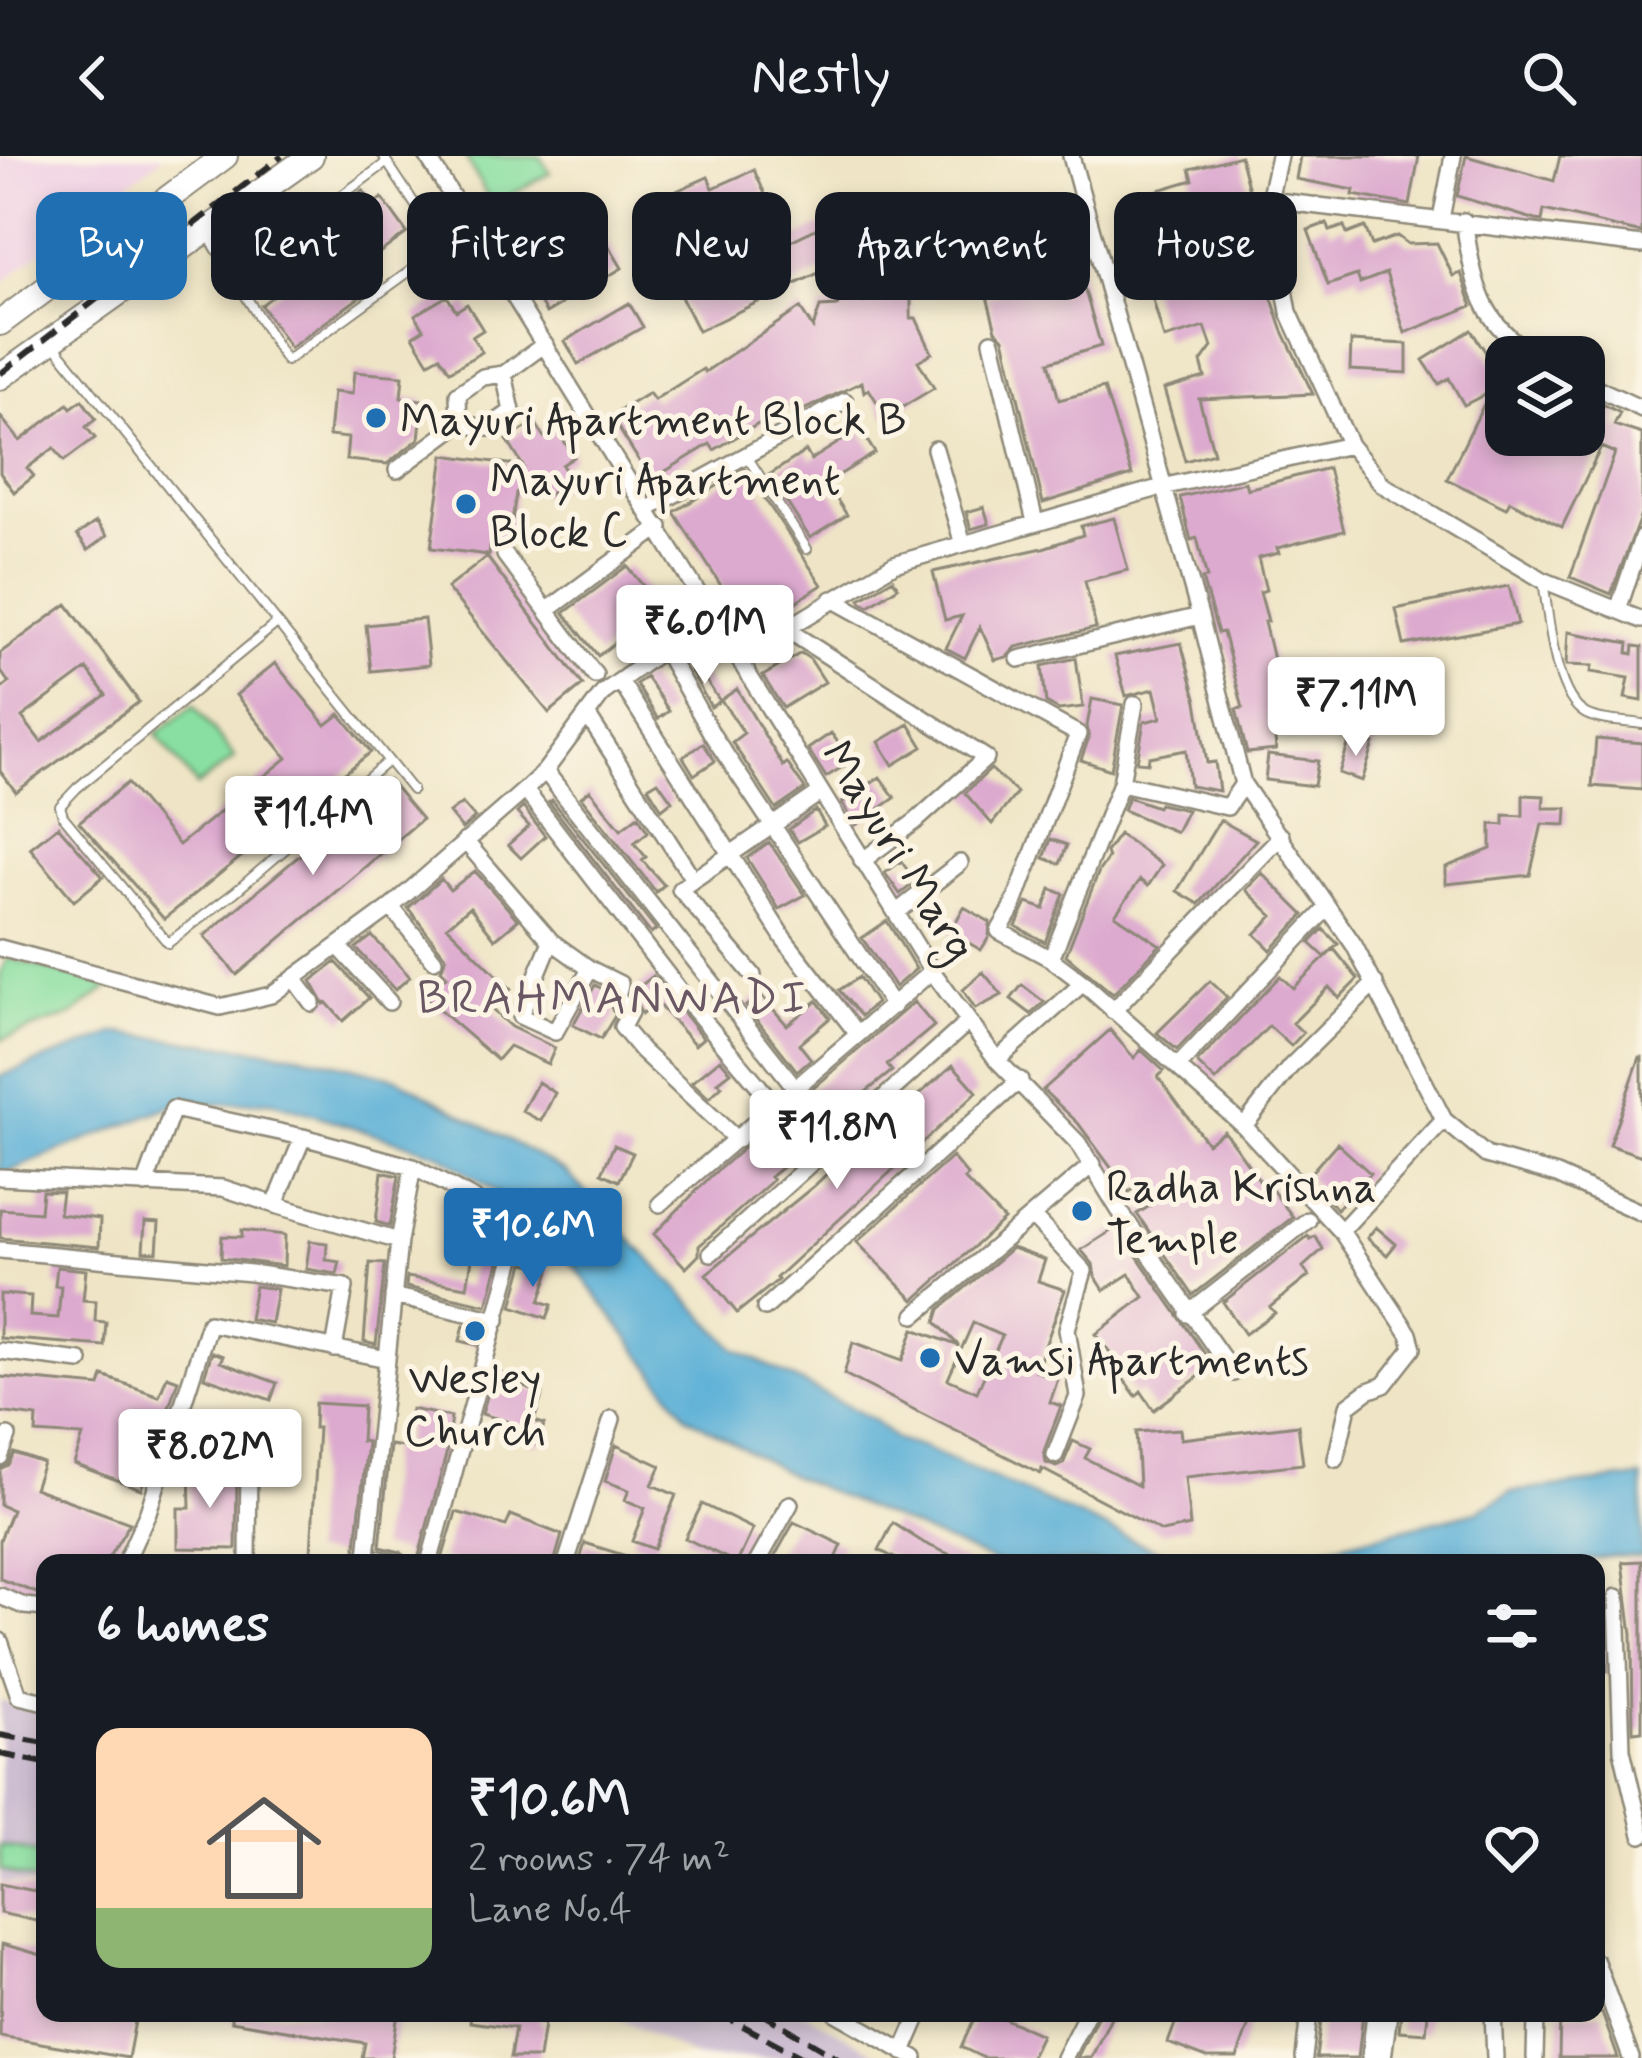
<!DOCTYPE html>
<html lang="en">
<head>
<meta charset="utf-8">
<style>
	body { margin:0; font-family:Mynerve,sans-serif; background:#242831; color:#f1f3f6; height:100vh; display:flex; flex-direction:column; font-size:45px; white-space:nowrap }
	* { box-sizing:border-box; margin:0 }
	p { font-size:39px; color:#9ea1a6 }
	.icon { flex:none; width:66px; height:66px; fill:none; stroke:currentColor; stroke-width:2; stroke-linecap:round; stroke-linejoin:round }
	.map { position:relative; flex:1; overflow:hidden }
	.details { position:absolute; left:36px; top:1398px; width:1569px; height:468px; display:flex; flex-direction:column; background:#171b24; border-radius:24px; box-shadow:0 6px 18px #0003 }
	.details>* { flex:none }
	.top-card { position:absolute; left:36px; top:36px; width:1572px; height:108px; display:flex; gap:24px }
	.fabs { position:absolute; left:1485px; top:180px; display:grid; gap:24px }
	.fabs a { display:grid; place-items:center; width:120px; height:120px; border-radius:24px; background:#171b24; box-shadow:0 6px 18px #0003; font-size:60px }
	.price { position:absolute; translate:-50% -102px; padding:0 27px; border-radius:12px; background:#fff; color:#222; font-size:39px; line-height:78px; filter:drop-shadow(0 3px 6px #0008) }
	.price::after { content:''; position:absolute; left:50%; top:72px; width:36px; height:27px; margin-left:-18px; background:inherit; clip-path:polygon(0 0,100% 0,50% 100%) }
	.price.active { background:#1f6fb2; color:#fff }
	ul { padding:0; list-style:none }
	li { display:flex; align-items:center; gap:36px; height:300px; padding:0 60px }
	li+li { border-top:3px solid #363941 }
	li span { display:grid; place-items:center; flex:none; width:336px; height:240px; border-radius:24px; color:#555 }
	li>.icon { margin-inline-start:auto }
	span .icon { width:144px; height:144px; fill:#fffc; stroke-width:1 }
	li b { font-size:51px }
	h2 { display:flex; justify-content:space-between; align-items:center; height:144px; padding:0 60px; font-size:51px }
	.chip { padding:0 42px; border-radius:24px; background:#171b24; box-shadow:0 6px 18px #0003; font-size:42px; line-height:108px }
	.chip.active { background:#1f6fb2; color:#fff }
	header { display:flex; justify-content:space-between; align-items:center; height:156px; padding:0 60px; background:#171b24; font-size:54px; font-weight:600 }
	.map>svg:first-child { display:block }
	.built { fill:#f0d0e5 }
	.industrial { fill:#cebed2 }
	.green { fill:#89dfa1; stroke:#5a8566; stroke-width:3 }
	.water { fill:#5bb0d7; stroke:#436e81; stroke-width:3 }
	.building { fill:#ddaacf; fill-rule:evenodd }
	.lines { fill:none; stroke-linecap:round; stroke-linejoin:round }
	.lane-casing { stroke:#8d8878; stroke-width:12 }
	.street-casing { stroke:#8d8878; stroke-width:20 }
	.primary-casing { stroke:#8d8878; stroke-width:28 }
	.lane { stroke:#fff; stroke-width:8 }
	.street { stroke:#fff; stroke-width:15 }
	.primary { stroke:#fff; stroke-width:24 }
	.rail { stroke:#2b2b2b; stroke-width:6; stroke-dasharray:18 9; stroke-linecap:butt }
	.poi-dot { fill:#1f6fb2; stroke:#fcf5e5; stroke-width:4.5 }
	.labels { text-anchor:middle; stroke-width:10; stroke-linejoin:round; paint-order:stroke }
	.poi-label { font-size:45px; fill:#2b2b2b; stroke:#fcf5e5; text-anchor:start }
	.street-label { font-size:45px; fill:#2b2b2b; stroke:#fcf5e5 }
	.neighbourhood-label { font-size:48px; letter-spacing:3px; fill:#695764; stroke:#fcf5e5 }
</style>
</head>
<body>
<header><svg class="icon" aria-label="back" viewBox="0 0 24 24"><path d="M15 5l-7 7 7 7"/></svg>Nestly<svg class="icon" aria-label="search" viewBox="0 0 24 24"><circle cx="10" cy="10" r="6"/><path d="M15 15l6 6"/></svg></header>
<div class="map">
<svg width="1642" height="1902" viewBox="0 0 1642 1902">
	<rect width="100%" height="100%" fill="#fcf5e5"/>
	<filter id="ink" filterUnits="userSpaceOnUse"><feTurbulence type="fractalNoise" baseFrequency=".00833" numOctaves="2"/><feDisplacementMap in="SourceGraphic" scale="24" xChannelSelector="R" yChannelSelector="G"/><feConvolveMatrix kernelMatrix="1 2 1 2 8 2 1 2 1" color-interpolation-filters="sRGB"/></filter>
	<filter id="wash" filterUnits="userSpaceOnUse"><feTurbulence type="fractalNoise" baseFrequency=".004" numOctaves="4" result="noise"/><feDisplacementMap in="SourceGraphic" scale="48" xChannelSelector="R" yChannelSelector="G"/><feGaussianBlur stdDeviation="2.7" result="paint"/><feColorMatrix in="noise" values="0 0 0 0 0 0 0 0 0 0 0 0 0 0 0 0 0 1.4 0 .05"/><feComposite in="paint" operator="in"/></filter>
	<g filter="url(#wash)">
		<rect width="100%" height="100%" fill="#efe5c6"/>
		<path class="built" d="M0 0H164L0 128Z"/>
		<path class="industrial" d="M0 1545 45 1555V1732L0 1726Z
			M608 1857H805L885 1902H696Z"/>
		<path class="green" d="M465 0H540L550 17 492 49Z
			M194 549 235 602 197 630 156 578Z
			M7 802 110 830 72 859 0 884V818Z
			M0 1689 45 1700V1728L0 1714Z"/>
		<path class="water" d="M117 877 298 898 397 922 566 1016 736 1193 874 1264 896 1284 923 1292 1168 1399 1227 1405 1289 1401 1477 1355 1511 1336 1642 1321V1401L1612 1400 1574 1407H997L790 1319 687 1260 573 1108 518 1051 440 998 270 945 168 951 0 1019V920Z"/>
		<g id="blocks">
			<path class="building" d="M1240 0 1249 34 1206 45 1229 121 1262 113 1282 173 1313 238 1199 243 1214 297 1185 305 1164 233 1205 221 1201 206 1212 191 1205 171 1164 183 1125 44 1193 24 1190 13Z
				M1300 0H1419L1410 49 1353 39 1354 34 1296 23Z
				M1466 0 1554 25 1560 0H1642V77L1544 54 1542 65 1536 64 1457 40Z
				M754 14 765 38 726 56 728 59 715 65 721 78 684 94 663 41 708 21 713 32Z
				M363 34 373 48 382 42 407 77 368 105 382 125 290 192 261 149 310 113 291 87Z
				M571 52 575 58 586 52 622 112 546 157 522 116 515 119 506 105 513 101 508 93 524 84 530 93 563 73 556 61Z
				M850 56 868 93 698 175 680 139Z
				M1071 62 1084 105 1077 107 1101 190 1049 206 1059 244 1104 232 1132 319 1043 347 1004 182 996 174 987 141 1005 135 996 106 1058 88 1051 68Z
				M1327 67 1330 75 1344 70 1347 78 1365 71 1372 89 1397 80 1408 88 1437 87 1453 120 1461 117 1472 150 1405 177 1386 117 1360 127 1357 119 1328 129 1308 74Z
				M892 116 902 118 898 135 911 141V162H916L932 197 918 205 934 232 886 261 869 233 864 236 862 226 799 256 794 247 714 294 710 288 651 324 611 260 649 237 654 244 703 213 705 216 800 152 813 172 820 151 837 150 845 141 863 146 869 129 882 127Z
				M447 140 456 155 467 148 483 174 472 181 482 196 450 215 440 200 429 206 413 180 424 173 415 159Z
				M629 147 643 171 578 208 565 185Z
				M1471 174 1499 216 1506 202V279H1584V239L1620 257 1614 269 1642 278V356L1611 438 1570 421 1615 297 1601 291 1562 371 1510 345 1506 352 1447 323 1490 236 1464 249 1449 222 1439 228 1423 204Z
				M1351 185 1407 188V217L1350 214Z
				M354 216 403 220 401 242 423 244 419 283 387 308 346 304 348 282 329 280 333 236 352 238Z
				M82 244 96 263 86 271 95 282 64 305 54 292 27 312 34 320 14 336 0 317V260L20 285 68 248 71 252Z
				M535 266 544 281 557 274 574 301 562 309 571 324 544 341 534 326 516 337 510 380 492 378 489 399 431 392 444 299 523 310 507 284Z
				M860 273 875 297 826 327 847 359 810 382 769 319 806 295 811 304Z
				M1328 312 1344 375 1277 392 1279 397 1258 402 1266 434 1260 436 1268 465 1264 466 1281 537 1271 540 1276 594 1247 597 1236 553 1243 552 1223 476 1218 477 1202 423 1207 422 1197 382 1191 384 1180 341 1245 326 1247 333Z
				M745 313 822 429 750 475 674 356Z
				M984 351 989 368 971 373 966 356Z
				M1114 362 1128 414 1085 425 1096 472 1016 491 1007 501 995 504 980 471 965 502 946 492 962 460 945 464 933 416 1043 392 1083 379 1081 370Z
				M96 366 107 380 88 394 77 379Z
				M487 401 583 529 549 557 447 432Z
				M627 410 660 451 598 500 564 457Z
				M893 423 898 431 869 450 862 446 860 443Z
				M1509 430 1518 468 1404 489 1396 453Z
				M67 448 139 546 16 636 0 615V534L9 527 0 514V497ZM87 513 106 539 41 586 22 561Z
				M424 463 429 509 371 515 366 469Z
				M1568 476 1629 487 1628 497 1633 498 1634 490 1642 491V545L1625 542 1629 522 1591 516 1592 510 1566 509Z
				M1181 487 1197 545 1207 607 1215 606 1219 635 1190 630 1186 594 1149 601 1148 607 1137 606 1144 566 1161 562 1154 533 1126 540 1115 500Z
				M801 497 810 503 825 526 783 552 763 520Z
				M1076 502 1083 551 1059 554 1046 547 1042 510Z
				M275 507 326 569 340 558 371 596 164 763 79 666 127 627 179 689 287 602 236 539Z
				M696 510 720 545 711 551 690 514Z
				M646 521 669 555 658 563 636 528Z
				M737 533 783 610 787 607 805 633 776 653 732 586 744 577 721 544Z
				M1092 543 1123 549 1111 614 1081 604 1089 581 1087 570Z
				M909 568 923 591 893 609 879 586Z
				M831 577 852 605 826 621 808 593Z
				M1351 580 1374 588 1362 625 1339 617Z
				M1596 583 1642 587V634L1592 630Z
				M703 587 715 605 694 619 683 601Z
				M1268 599 1318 605 1314 630 1265 624Z
				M991 613 1017 637 992 668 965 637Z
				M880 621 895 642 856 669 842 647Z
				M389 624 422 663 237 819 204 780Z
				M658 625 672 645 662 653 648 631Z
				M590 634 621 673 638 660 648 676 634 687 646 701 642 704 664 729 656 736 581 641Z
				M1523 639 1544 640 1543 652H1567L1566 669 1542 668 1530 719 1446 728V711L1491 693V668L1504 669V659L1523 660Z
				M1128 641 1157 651 1159 648 1187 654 1176 676 1123 654Z
				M552 644 656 774 651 778 549 646Z
				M462 647 475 662 462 673 449 657Z
				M523 651 545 680 521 702 508 689 529 670 517 657Z
				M816 654 825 670 798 686 789 673Z
				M1220 664 1256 684 1199 748 1177 735Z
				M58 670 103 721 74 745 30 692Z
				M1119 678 1162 709 1148 730 1140 724 1115 759 1160 789 1113 838 1066 799 1099 715 1108 702 1106 696Z
				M1051 683 1067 689 1060 708 1044 702Z
				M769 686 805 739 779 753 747 702Z
				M901 705 916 726 900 738 885 717Z
				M475 715 518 764 495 783 470 751 447 770 511 833 491 853 511 871 555 892 548 908 509 890 497 904 424 841 447 820 441 814 446 801 408 752 441 723 450 734Z
				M1262 717 1304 759 1271 794 1255 778 1273 760 1246 734Z
				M1051 733 1064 738 1045 786 1016 770 1027 747 1044 753Z
				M964 751 990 766 989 781 981 794 950 776Z
				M887 765 916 813 895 831 862 782Z
				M1323 773 1338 788 1325 801 1310 787Z
				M372 780 410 821 395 834 356 792Z
				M1334 793 1358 823 1339 842 1329 831 1293 867 1303 877 1291 890 1269 870 1216 925 1197 907 1280 820 1293 832Z
				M336 806 369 842 343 865 326 846 324 848 311 825Z
				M983 816 1002 839 975 853 963 834Z
				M653 820 703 882 695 889 655 845 642 858 630 838Z
				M859 821 876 847 861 860 839 834Z
				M1210 825 1227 841 1177 894 1157 877Z
				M595 829 606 835V845L616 858 601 883 573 869Z
				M1022 829 1044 846 1031 858 1011 843Z
				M760 838 787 869 817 845 830 862 799 888 811 903 797 915 746 850Z
				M914 846 934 870 887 909 892 915 816 976 820 980 770 1021 773 1024 699 1090V1099L686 1112 654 1078 712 1019Z
				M1110 874 1134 902 1141 894 1164 915 1158 921 1207 987 1224 975 1263 1029 1266 1026 1293 1061 1193 1139 1137 1058 1156 1046 1144 1027 1129 1036 1078 967 1043 934Z
				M1640 901H1642V1000L1609 989Z
				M720 903 731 916 718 926 722 930 709 942 692 926Z
				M953 909 977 936 776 1122 778 1124 737 1157 706 1118 814 1030 880 967 883 970Z
				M538 926 555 937 541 965 522 955Z
				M1337 987 1370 1017 1337 1053 1307 1021Z
				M614 989 633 997 619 1025 602 1017Z
				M952 1001 968 1020 964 1023 1004 1064 914 1144 857 1086Z
				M382 1016 399 1020 390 1070 376 1066Z
				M42 1035 62 1036 59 1058 100 1063 99 1091 0 1082V1053L40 1056Z
				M478 1059 508 1075 504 1090 472 1071Z
				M145 1066 159 1067 157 1096 143 1095Z
				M1117 1071 1213 1210 1154 1254 1141 1235 1136 1240 1115 1212 1119 1208 1096 1178 1144 1141 1129 1118 1104 1134 1095 1120 1093 1108 1081 1094Z
				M1376 1071 1396 1088 1387 1099 1367 1082Z
				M242 1074 285 1079 284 1110 221 1102 222 1080 242 1081Z
				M1308 1080 1310 1083 1315 1080 1323 1093 1303 1111 1309 1120 1270 1151 1275 1157 1245 1178 1223 1146Z
				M310 1085 327 1087 326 1104 340 1106 337 1118 306 1113Z
				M1012 1092 1045 1104 1038 1125 1065 1134 1036 1215 1058 1223 1050 1246 1061 1250 1044 1295 1046 1307 1056 1311 1063 1308 1073 1285 1090 1293 1085 1302 1139 1330 1136 1276 1180 1273 1181 1283 1298 1269 1303 1308 1185 1321 1190 1370 1162 1376 1042 1313 1041 1318 844 1218 853 1186 903 1204 914 1173 959 1190 936 1166 940 1153ZM973 1167 1002 1180 977 1236 948 1223Z
				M473 1098 500 1103 487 1149 406 1131 407 1121 467 1131Z
				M370 1107 385 1108 376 1189 364 1186Z
				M524 1107 551 1112 540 1145 552 1149 547 1162 512 1150Z
				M57 1111 86 1114 83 1144 96 1145 95 1165 106 1166 104 1190 0 1182V1138L31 1140 30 1160 58 1162 61 1130H55Z
				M255 1130 277 1133 271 1167 249 1163Z
				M464 1169 481 1173 477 1189 460 1185Z
				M212 1196 223 1200 220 1206 277 1227 271 1244 204 1221Z
				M494 1215 515 1222 513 1228 543 1237 534 1265 544 1268 538 1289 505 1279 509 1266 482 1258Z
				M103 1220 159 1240 167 1220 178 1224 141 1333 74 1308 83 1280 36 1277 37 1261 0 1256V1221L100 1230Z
				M315 1247 363 1250 361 1285 367 1286 355 1400 311 1397 318 1272H314Z
				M411 1253 451 1261 446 1299 417 1407H409L401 1396 380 1391 390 1289 403 1291Z
				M616 1289 661 1310 652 1329 676 1339 654 1393 632 1385 645 1352 625 1344 629 1334 605 1325Z
				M14 1297 43 1307 34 1332 130 1367 105 1407H45V1440L0 1423V1384L12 1354 0 1349V1313L8 1309Z
				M189 1312 237 1314 236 1393 178 1392V1352H190Z
				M702 1348 753 1373 737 1407 685 1382Z
				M456 1356 506 1370 511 1359 562 1379 554 1407H455L442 1403Z
				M794 1366 842 1389 834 1407H771Z
				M893 1367 924 1387 969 1407H904L879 1394Z
				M585 1387 639 1404 638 1407H579Z
				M1642 1405V1575L1633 1576 1632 1478 1623 1406Z
				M1606 1481 1607 1515H1596V1482Z
				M0 1728 45 1737V1767L0 1757Z
				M2 1788 45 1800V1857L136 1860 128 1902 0 1880Z
				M231 1857H398L391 1902H362L365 1887 231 1865Z
				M471 1857H540L538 1867 544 1868 539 1902H510L515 1872 470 1866Z
				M977 1857H992L1041 1879 1030 1902H984L961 1891Z
				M1099 1857H1113L1091 1902H1077Z
				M1179 1857H1253L1237 1902H1207L1168 1887Z
				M1322 1857H1363L1358 1902H1316Z
				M1401 1857H1428L1426 1877 1399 1875Z
				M1560 1857H1602L1618 1902H1559Z"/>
		</g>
	</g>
	<g filter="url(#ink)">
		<use href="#blocks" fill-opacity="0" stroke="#8d8878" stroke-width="3"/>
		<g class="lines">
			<defs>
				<path id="lane" d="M209 81 286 205 443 91 383 0
					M233 119 386 7
					M52 186 412 634
					M746 299 807 393
					M1543 425C1549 459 1553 540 1586 558 1602 566 1625 565 1642 568
					M277 467 77 632 60 650 63 660 168 787 235 736 388 605"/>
				<path id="street" d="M427 0 932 815 997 904 1078 987 1119 1054 1233 1217
					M1071 0 1200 460 1243 628 1354 789 1444 964 1341 1075
					M1279 0 1269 44 1289 156 1350 289 1383 329 1543 424 1642 464
					M1269 44 1642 89
					M1441 63 1453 0
					M1464 65C1474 127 1479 167 1536 201
					M992 185 1035 366
					M1584 226 1642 253
					M459 268 458 238 483 221 504 218
					M935 293 963 388
					M397 314 459 268 488 272 512 255 504 218 545 188
					M648 353 845 245
					M505 399 595 519
					M832 443 1078 578 1012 753 999 775 1051 803 1083 827 1244 970 1341 1075 1409 1178 1413 1192 1384 1229 1368 1235 1348 1250 1336 1303
					M548 454 660 371
					M1618 454 1642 382
					M786 473 986 602 916 665 862 705
					M664 493 713 580 893 850
					M738 502 894 408 1162 331 1350 289
					M1019 503 1200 460
					M620 525 784 783 857 877
					M588 560 693 723
					M545 615 794 930
					M1121 627 1135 548
					M525 634 689 847 773 947
					M465 685 551 785 590 813 555 876 520 860 551 785
					M391 751 434 804
					M897 756 960 707
					M339 791 389 846
					M0 792 220 851 271 839 391 751 525 634 545 615 603 537 664 493 709 449
					M1051 803 1121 627 1227 651 1243 628
					M590 813 620 828 617 841 630 856 622 871 641 894 737 984
					M753 819 680 733 821 636
					M295 824 312 847
					M1113 855 1281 680
					M997 904 1083 827
					M1178 910 1328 751
					M1444 964 1486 999 1557 1019 1642 1057
					M1244 970 1290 911 1375 827
					M0 1021 223 1032 275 1049 303 981
					M145 1029 173 953 303 981 413 1011 522 1069 429 1407
					M660 1048 932 815
					M275 1049 399 1085
					M1032 1060 1084 1115 1067 1173 1078 1240 1055 1299
					M0 1094 251 1117 345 1131 334 1193
					M711 1097 968 866
					M393 1140 497 1164
					M765 1152 1020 924
					M1188 1158 1308 1064
					M915 1159 1093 1008
					M0 1195 80 1205
					M177 1271 249 1300 248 1407
					M0 1301 8 1280
					M125 1407 148 1356 209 1167 387 1203
					M397 1407 367 1400 399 1085 413 1011
					M566 1407 612 1263
					M757 1407 790 1348
					M0 1440 24 1450 45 1452
					M1617 1441 1622 1594 1642 1679
					M0 1485 19 1540 45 1546
					M1596 1806 1631 1902
					M836 1857 915 1902
					M1493 1857 1495 1902
					M903 1896 920 1857
					M1064 1902 1087 1857
					M1304 1902 1309 1857
					M1370 1902 1375 1857
					M1383 1902 1389 1857
					M1535 1902 1536 1862"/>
				<path id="primary" d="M0 167 225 0
					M0 221 311 0"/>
			</defs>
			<use href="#lane" class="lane-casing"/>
			<use href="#street" class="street-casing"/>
			<use href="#primary" class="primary-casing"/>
			<use href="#lane" class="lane"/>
			<use href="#street" class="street"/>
			<use href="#primary" class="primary"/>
			<path class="rail" d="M0 218 282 0
				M0 1579 45 1587
				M0 1598 45 1607
				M719 1857 803 1902
				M761 1857 838 1902"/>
		</g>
	</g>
	<g class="poi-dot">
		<circle cx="376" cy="262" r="12"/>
		<circle cx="466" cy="348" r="12"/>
		<circle cx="1082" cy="1055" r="12"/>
		<circle cx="475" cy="1175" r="12"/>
		<circle cx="930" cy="1202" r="12"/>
	</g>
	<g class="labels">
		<g class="poi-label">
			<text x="400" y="278">Mayuri Apartment Block B</text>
			<text x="490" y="338">Mayuri Apartment<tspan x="490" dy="52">Block C</tspan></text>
			<text x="1106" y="1045">Radha Krishna<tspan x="1106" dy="52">Temple</tspan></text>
			<text x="954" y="1218">Vamsi Apartments</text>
			<text x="475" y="1237" text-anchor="middle">Wesley<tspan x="475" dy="52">Church</tspan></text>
		</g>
		<g class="street-label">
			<text transform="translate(900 694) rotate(58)" y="16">Mayuri Marg</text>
		</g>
		<g class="neighbourhood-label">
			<text x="613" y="857">BRAHMANWADI</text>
		</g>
	</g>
</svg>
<div class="fabs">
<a><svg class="icon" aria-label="layers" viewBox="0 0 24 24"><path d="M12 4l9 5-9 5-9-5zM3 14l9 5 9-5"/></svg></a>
</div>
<b class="price" style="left:705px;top:531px">₹6.01M</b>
<b class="price" style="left:1356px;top:603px">₹7.11M</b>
<b class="price" style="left:313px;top:722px">₹11.4M</b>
<b class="price" style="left:837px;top:1036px">₹11.8M</b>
<b class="price active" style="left:533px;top:1134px">₹10.6M</b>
<b class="price" style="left:210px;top:1355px">₹8.02M</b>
<div class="top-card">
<a class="chip active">Buy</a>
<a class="chip">Rent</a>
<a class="chip">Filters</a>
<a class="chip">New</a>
<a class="chip">Apartment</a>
<a class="chip">House</a>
</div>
<section class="details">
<h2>6 homes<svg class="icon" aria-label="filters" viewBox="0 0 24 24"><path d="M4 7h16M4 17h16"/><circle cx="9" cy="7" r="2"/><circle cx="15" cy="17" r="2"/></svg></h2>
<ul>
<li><span style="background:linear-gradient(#ffd9b3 75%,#8fb573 0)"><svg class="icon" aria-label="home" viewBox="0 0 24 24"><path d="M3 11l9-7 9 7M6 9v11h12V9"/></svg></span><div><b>₹10.6M</b><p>2 rooms · 74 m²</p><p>Lane No.4</p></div><svg class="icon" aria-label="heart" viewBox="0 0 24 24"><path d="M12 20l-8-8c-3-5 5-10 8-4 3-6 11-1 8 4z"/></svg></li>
</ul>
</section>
</div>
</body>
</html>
